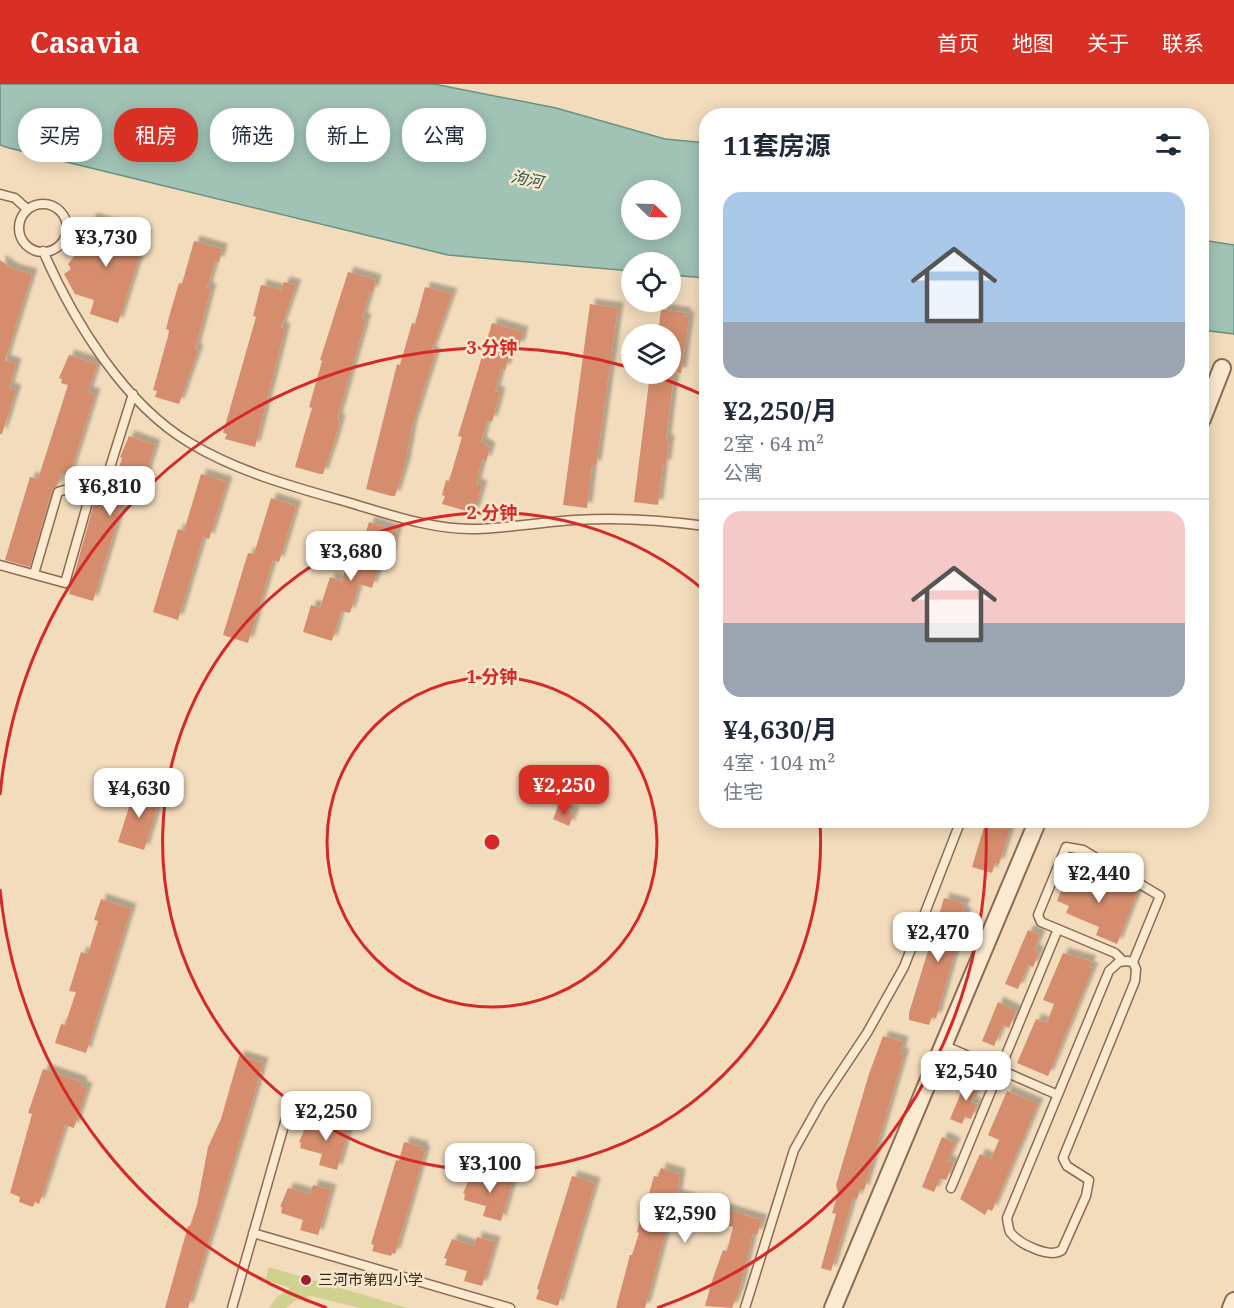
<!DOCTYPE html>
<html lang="zh">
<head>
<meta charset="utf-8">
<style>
	body { margin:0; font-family:"Noto Serif","Noto Sans SC",serif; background:#f2f2f3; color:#1f2937; height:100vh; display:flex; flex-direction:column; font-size:22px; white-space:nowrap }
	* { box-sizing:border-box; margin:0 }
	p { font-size:20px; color:#747a83 }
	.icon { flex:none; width:33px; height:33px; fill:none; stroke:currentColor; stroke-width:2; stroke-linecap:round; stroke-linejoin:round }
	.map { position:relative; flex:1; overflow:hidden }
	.drawer { position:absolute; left:699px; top:24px; width:510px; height:720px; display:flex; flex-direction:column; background:#fff; border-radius:24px; box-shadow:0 3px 15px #0003 }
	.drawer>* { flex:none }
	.guide { position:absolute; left:18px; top:24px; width:570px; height:54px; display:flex; gap:12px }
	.needle { width:39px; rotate:113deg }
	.fabs { position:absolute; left:621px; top:96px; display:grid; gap:12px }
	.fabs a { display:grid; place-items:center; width:60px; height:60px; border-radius:50%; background:#fff; box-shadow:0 3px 15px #0003; font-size:30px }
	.price { position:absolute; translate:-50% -51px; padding:0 14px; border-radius:12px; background:#fff; color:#222; font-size:20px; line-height:39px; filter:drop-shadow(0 2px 3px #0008) }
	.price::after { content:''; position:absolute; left:50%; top:36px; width:18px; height:14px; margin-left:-9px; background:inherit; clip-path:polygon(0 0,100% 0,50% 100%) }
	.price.active { background:#d93025; color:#fff }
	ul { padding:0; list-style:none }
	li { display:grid; align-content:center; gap:12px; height:318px; padding:0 24px }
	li+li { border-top:2px solid #e0e1e3 }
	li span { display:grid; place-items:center; height:186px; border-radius:18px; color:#555 }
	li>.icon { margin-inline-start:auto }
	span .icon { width:108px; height:108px; fill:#fffc; stroke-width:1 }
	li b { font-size:26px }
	h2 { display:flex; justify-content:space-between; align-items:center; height:72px; padding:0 24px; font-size:26px }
	.pill { padding:0 21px; border-radius:24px; background:#fff; box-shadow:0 3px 15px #0003; font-size:21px; line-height:54px }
	.pill.active { background:#d93025; color:#fff }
	header { display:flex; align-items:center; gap:36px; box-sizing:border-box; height:84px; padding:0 30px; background:#d93025; color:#fff }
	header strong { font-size:28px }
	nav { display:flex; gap:33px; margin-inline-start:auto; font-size:21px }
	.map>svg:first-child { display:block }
	.green { fill:#d1d18f }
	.water { fill:#a0c3b5; stroke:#679182; stroke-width:1.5; fill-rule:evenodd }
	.building { fill:#d58d6d; filter:url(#shadow) }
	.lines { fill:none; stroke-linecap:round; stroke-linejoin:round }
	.lane-casing { stroke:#8c6b54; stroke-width:11 }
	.street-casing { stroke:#8c6b54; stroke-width:20 }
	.lane { stroke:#fcead0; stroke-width:8 }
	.street { stroke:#fcead0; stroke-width:16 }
	.ring { fill:none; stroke:#d62828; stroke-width:3 }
	.poi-dot { fill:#a11d2d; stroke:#f9e7cc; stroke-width:2 }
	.labels { text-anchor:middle; stroke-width:5; stroke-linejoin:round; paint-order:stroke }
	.poi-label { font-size:15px; fill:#39261a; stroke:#f9e7cc; text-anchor:start }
	.water-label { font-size:16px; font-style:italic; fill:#285b52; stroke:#f9e7cc }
	.centre { fill:#d62828; stroke:#f9e7cc; stroke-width:3 }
	.ring-label { font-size:18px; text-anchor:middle; font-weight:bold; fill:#d62828; stroke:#f9e7cc; stroke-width:5; stroke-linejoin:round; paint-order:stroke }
</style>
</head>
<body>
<header>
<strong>Casavia</strong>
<nav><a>首页</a><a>地图</a><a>关于</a><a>联系</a></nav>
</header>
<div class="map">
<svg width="1234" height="1224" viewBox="0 0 1234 1224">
	<defs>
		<filter id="shadow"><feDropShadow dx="5.5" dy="-5.5" stdDeviation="1.5" flood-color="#0004"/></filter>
	</defs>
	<rect width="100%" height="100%" fill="#f2dcbc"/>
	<path class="green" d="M269 1183 408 1224H360L311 1212 294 1217 286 1224H269L277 1213 291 1204 265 1196Z"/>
	<path class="water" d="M0 0H434L556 24 665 55 706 59V194L671 191 670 178H632L631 187 448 171 9 64 0 61ZM632 106H670V146H632Z
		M1202 156 1234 161V250L1202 246Z"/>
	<path class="building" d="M91 134 146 151 118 239 90 230 94 216 75 210 64 190 71 185 68 180 86 157Z
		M194 157 222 165 219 178 215 177 207 204 211 205 195 265 198 266 179 320 155 313 157 307 153 306 168 252 169 246 166 245 170 229 179 199 182 200Z
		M0 176 13 185 32 190 5 276 16 280 9 304 16 306 2 350H0Z
		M348 188 376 196 373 208 370 207 362 234 366 235 337 335 340 336 334 358 323 390H320L295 383 312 324 309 323 322 277 320 276Z
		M284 198 296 201 281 243 285 245 255 363 225 355 227 350 223 349 256 233 253 232 261 201 281 206Z
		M425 203 452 210 431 268 435 270 412 342 405 380 395 412H391L366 405 397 280 400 281 412 239 415 240Z
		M590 220 618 224 596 382 592 381 587 424 563 421Z
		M661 225 686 229 685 233H689L681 289 670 288V250H658Z
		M492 239 523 248 519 263 512 261 505 286 501 285 495 307 500 309 492 338 487 336 481 358 490 364 486 377 482 376 476 400 482 402 474 429 442 420 445 412 442 411 446 396 449 397 462 353 458 352Z
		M69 271 97 280 88 308 95 310 69 392 61 390 57 401 52 406 30 483 5 476 30 393 38 395 68 301 61 299 62 295 59 294Z
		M650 290H674L666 356H669L666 381 663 380 658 421 634 418Z
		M129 352 155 361 138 416 125 412 93 517 69 510 71 502 96 412 109 416 122 374 120 373Z
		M201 390 227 398 209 455 203 453 178 536 153 528 178 445 184 447Z
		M271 414 296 422 279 478 273 476 248 559 223 551 248 469 254 470Z
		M369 438 397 447 389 475 381 473 372 504 359 500 350 529 341 527 332 557 303 548 311 521 320 524 330 493 342 497 351 467 359 470Z
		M135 704 161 712 144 766 118 758Z
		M558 722 574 729 569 742 553 735Z
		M986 736 1012 738 999 780 995 779 992 789 972 783Z
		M1082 790 1116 804 1119 795 1138 807 1117 860 1096 851 1099 843 1066 829 1069 822 1057 817 1067 791 1080 796Z
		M944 814 965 820 962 828 966 829 936 934 932 933 929 941 909 936V929Z
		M101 815 131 825 86 969 55 959 61 940 65 941 76 908 69 907 81 868 88 870 98 837 94 836Z
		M1028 846 1040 851 1034 866 1039 868 1033 883 1028 881 1018 905 1005 900Z
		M1063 869 1091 877 1088 883 1093 884 1048 992 1017 979 1036 935 1047 939 1054 920 1043 916Z
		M998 918 1016 927 1009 944 1003 941 994 962 982 957Z
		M883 952 903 958 900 969 904 970 864 1106 860 1105 857 1115 853 1114 831 1187 821 1184 836 1130 832 1129 838 1109 836 1101 869 990Z
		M239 972 263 979 252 1018 188 1224H165L188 1142H190L197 1121 208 1063 221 1035Z
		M43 985 82 998 81 1002 87 1004 74 1044 65 1041 39 1120 35 1118 33 1123 19 1118 20 1113 10 1109 32 1030 28 1029Z
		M968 992 980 997 971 1018 977 1020 971 1035 965 1033 962 1040 950 1035Z
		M1007 1007 1038 1020 992 1127 988 1125 985 1131 960 1115 980 1070 991 1075 999 1056 988 1051Z
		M332 1036 350 1041 337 1086 319 1081 322 1070 300 1064 301 1059 299 1058 307 1039 329 1045Z
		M942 1053 955 1059 947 1077 953 1079 946 1096 940 1094 934 1108 922 1103Z
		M404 1058 423 1063 422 1067H425L395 1170 392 1169 391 1172 372 1167 374 1161 371 1160 396 1076 399 1077Z
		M661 1084 680 1090 677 1111 762 1136 757 1151 753 1149 739 1207 732 1224 705 1222 713 1194 723 1166 727 1167 733 1143 672 1125 645 1224H616L630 1171H632L639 1149 637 1148 644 1120H646L654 1092 658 1093Z
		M496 1088 514 1093 501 1137 483 1132 486 1122 464 1116 465 1110 463 1109 471 1091 493 1097Z
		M572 1092 595 1099 558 1222 536 1215 539 1206 537 1205Z
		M313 1101 331 1106 318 1151 300 1146 303 1136 281 1129 282 1123H280L288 1104 310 1110Z
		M477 1153 495 1158 482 1202 464 1197 467 1187 445 1181 447 1175 444 1174 452 1155 474 1162Z"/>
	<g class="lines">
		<defs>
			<path id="lane" d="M0 110 15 114 27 125
				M19 144a24 24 0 1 1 48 0a24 24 0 1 1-48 0Z
				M43 167C73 236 124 320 190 359 238 388 294 403 347 418 388 430 432 446 476 445 509 444 542 438 575 436 620 433 662 436 706 442
				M106 396 133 310
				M0 481 65 499 88 418 87 413 64 406 58 408 34 490
				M1123 877 1115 869 1041 838 1038 831 1066 763 1083 766 1160 812 1133 878
				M1127 877 1133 878 1136 885 1135 897 1063 1074 1067 1082 1089 1096 1086 1112 1062 1166C1050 1175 1019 1160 1010 1148 1008 1143 1008 1139 1007 1134L1109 887 1119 878Z
				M943 961 1058 1011
				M951 1104 1058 845
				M253 1149 510 1224
				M232 1224 287 1031
				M745 1224 794 1066 821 1018 867 949 904 883 961 736"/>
			<path id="street" d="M1202 335 1222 284
				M833 1224 1038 736
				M1231 1224 1234 1217"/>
		</defs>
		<use href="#lane" class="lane-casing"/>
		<use href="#street" class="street-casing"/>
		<use href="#lane" class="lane"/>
		<use href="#street" class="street"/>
	</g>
	<g class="ring">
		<circle cx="492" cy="758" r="165"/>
		<path d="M820 738A329 329 0 1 1 706 508"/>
		<path d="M327 1224A494 494 0 0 1 0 805M0 711A494 494 0 0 1 628 283M649 290A494 494 0 0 1 705 312M986 741A494 494 0 0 1 657 1224"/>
	</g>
	<circle class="poi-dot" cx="306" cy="1196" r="6"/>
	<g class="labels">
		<g class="poi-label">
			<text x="318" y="1201">三河市第四小学</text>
		</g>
		<g class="water-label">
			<text transform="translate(527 95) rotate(12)" y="6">泃河</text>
		</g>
	</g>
	<circle cx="492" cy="758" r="9" class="centre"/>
	<g class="ring-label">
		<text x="492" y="270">3 分钟</text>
		<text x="492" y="435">2 分钟</text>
		<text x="492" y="599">1 分钟</text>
	</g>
</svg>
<div class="fabs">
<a><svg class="needle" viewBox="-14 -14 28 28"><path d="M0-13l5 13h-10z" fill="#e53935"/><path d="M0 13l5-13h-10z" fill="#747a83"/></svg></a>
<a><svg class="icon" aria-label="locate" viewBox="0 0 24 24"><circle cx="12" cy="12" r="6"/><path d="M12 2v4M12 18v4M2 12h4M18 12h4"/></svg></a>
<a><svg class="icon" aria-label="layers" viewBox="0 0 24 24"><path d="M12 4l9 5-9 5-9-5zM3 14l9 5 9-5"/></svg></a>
</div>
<b class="price" style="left:106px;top:184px">¥3,730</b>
<b class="price" style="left:110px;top:433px">¥6,810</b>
<b class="price" style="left:351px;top:498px">¥3,680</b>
<b class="price active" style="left:564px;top:732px">¥2,250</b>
<b class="price" style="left:139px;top:735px">¥4,630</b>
<b class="price" style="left:1099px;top:820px">¥2,440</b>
<b class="price" style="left:938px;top:879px">¥2,470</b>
<b class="price" style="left:966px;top:1018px">¥2,540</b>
<b class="price" style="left:326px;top:1058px">¥2,250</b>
<b class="price" style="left:490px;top:1110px">¥3,100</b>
<b class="price" style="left:685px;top:1160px">¥2,590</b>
<div class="guide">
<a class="pill">买房</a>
<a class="pill active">租房</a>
<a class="pill">筛选</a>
<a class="pill">新上</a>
<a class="pill">公寓</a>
</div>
<section class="drawer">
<h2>11套房源<svg class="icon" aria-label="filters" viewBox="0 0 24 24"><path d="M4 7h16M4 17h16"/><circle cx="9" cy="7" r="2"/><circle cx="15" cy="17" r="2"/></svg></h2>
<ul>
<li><span style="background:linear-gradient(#a9c7e8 70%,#9aa5b1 0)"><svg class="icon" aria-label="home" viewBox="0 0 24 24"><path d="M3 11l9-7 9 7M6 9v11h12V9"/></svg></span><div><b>¥2,250/月</b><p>2室 · 64 m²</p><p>公寓</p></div></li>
<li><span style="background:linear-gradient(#f6c9c9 60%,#9aa5b1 0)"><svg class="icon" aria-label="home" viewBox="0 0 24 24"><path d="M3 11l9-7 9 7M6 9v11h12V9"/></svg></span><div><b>¥4,630/月</b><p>4室 · 104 m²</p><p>住宅</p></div></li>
</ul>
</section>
</div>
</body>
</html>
